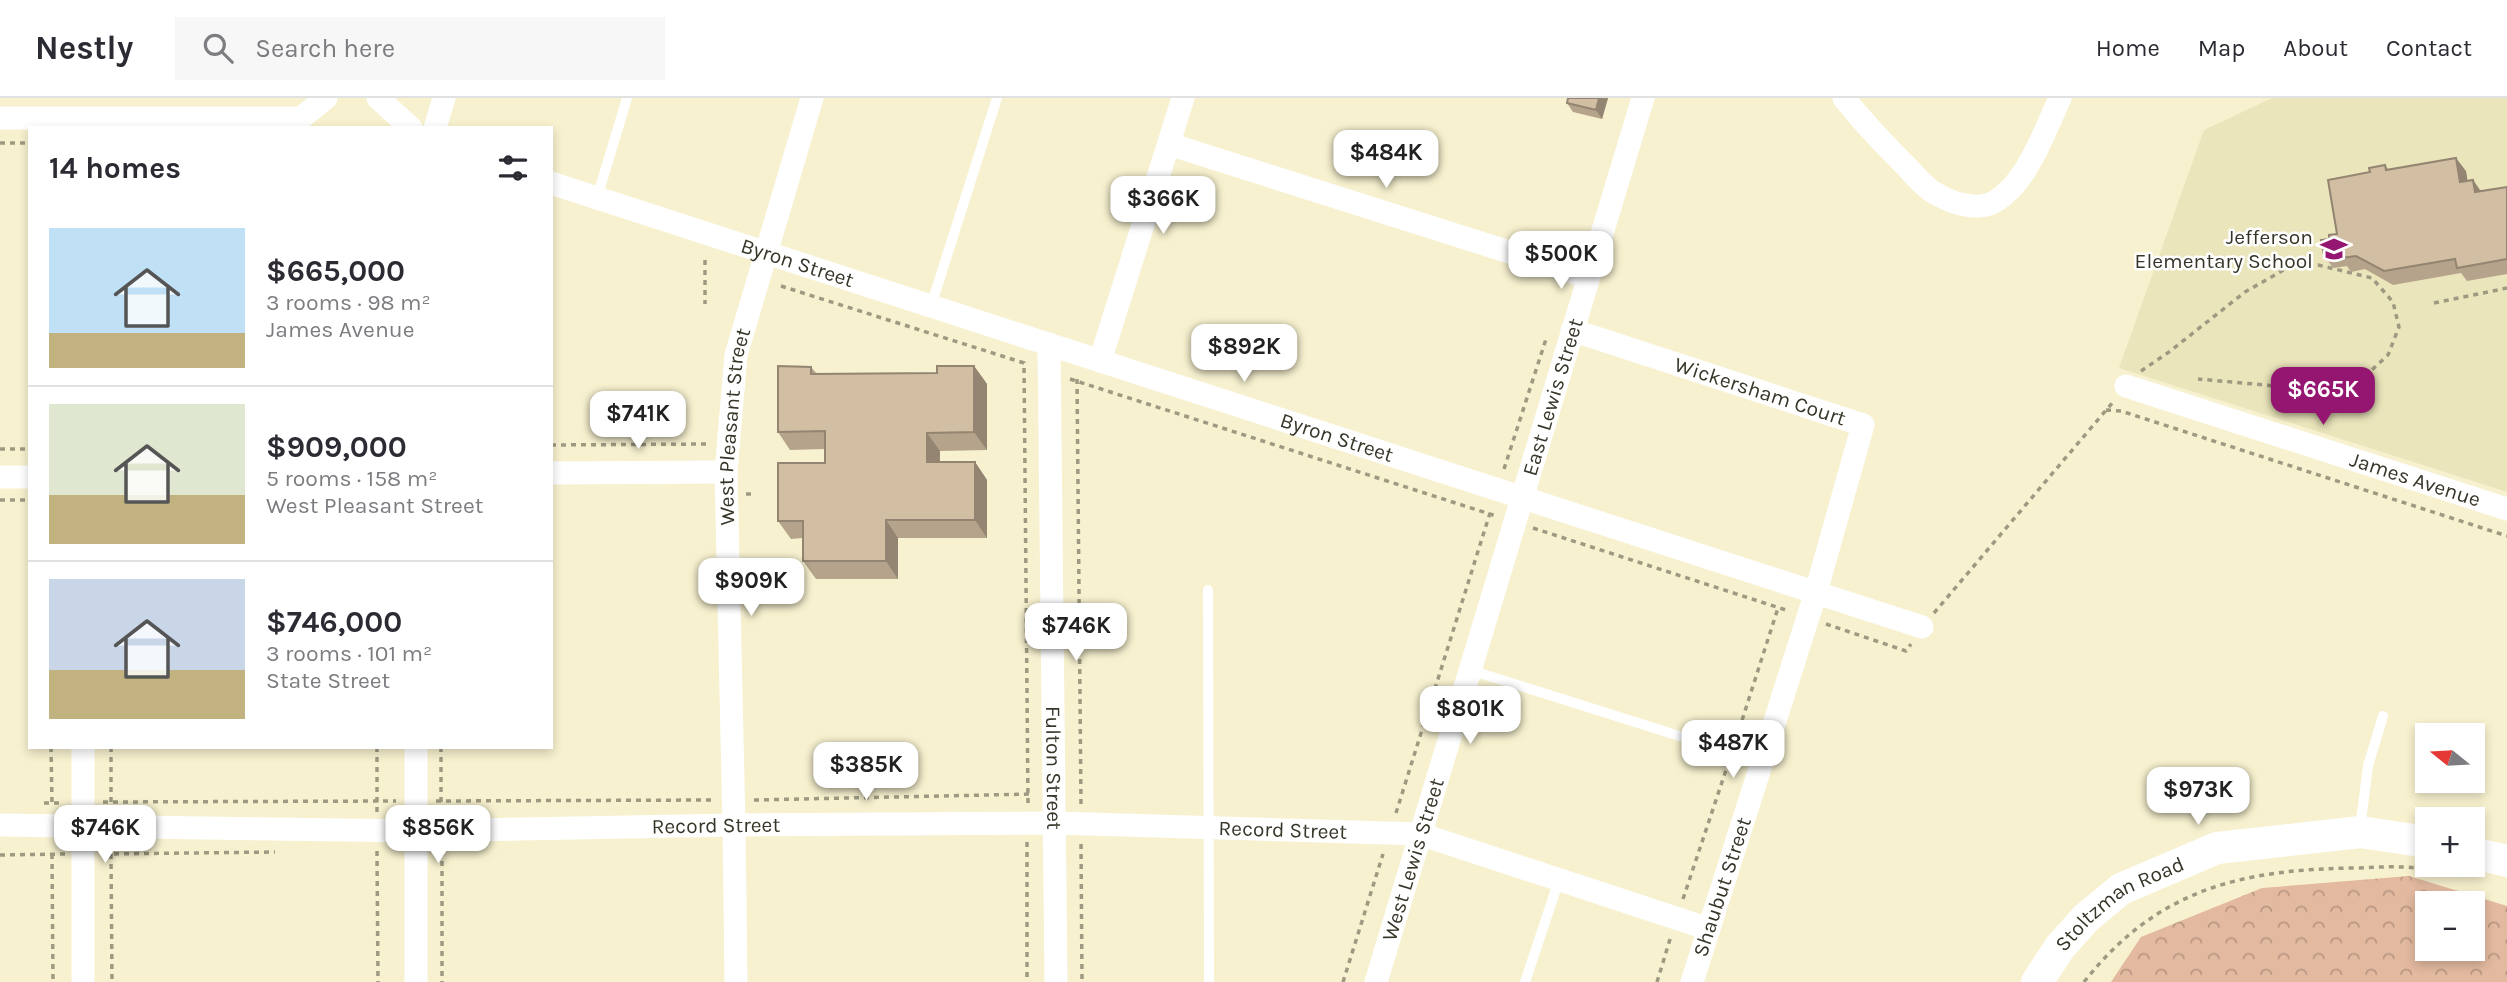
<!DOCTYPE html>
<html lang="en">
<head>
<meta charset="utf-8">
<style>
	body { margin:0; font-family:Karla,sans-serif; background:#f7f7f7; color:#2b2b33; height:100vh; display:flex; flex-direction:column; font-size:26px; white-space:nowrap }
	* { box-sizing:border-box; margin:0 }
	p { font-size:23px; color:#7c7c81 }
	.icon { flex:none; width:38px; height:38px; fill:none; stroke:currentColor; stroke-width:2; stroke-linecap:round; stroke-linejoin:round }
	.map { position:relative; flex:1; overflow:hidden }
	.drawer { position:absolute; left:28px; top:28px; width:525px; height:623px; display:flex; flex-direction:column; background:#fff; border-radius:0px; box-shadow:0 4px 10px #0003 }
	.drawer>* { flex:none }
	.needle { width:46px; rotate:288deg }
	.fabs { position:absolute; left:2415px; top:625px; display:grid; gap:14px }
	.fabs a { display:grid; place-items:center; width:70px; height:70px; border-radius:0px; background:#fff; box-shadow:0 4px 10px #0003; font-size:35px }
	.price { position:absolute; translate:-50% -60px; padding:0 16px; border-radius:14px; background:#fff; color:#222; font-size:23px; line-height:46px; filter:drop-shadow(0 2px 4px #0008) }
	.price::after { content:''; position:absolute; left:50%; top:42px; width:21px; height:16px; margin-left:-10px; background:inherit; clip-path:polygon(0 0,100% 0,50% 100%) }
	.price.on { background:#941670; color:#fff }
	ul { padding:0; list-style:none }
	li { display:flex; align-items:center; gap:21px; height:175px; padding:0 21px }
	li+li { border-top:2px solid #e1e1e2 }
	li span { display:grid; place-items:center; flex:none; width:196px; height:140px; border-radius:0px; color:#555 }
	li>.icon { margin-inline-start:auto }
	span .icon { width:84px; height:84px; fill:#fffc; stroke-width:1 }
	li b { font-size:30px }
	h2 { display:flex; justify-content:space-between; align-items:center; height:84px; padding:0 21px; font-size:30px }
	header { display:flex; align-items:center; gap:42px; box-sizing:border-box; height:98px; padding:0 35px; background:#fff; border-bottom:2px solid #e1e1e2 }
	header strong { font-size:33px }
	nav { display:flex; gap:38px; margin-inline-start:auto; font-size:24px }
	.search { width:490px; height:63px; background:#f7f7f7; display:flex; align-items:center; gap:18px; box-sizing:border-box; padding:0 24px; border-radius:0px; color:#7c7c81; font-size:26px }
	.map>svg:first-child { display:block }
	.built { fill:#ebe5bb }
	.park { fill:url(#park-crowns); fill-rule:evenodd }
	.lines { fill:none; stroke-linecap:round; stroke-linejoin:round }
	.path { stroke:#9e9a82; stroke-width:3.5; stroke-dasharray:5 5; stroke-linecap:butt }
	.lane { stroke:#fff; stroke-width:10 }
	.street { stroke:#fff; stroke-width:23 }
	.secondary { stroke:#fff; stroke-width:32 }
	.wall { fill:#b5a38b }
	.shaded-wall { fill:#938571 }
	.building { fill:#d2bea2; stroke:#938571; stroke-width:2 }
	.labels { text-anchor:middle; stroke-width:5; stroke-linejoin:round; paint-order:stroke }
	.poi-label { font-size:21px; fill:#383629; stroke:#fff; text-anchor:end }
	.street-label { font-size:21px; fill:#383629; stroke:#fff }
</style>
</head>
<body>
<header>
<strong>Nestly</strong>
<div class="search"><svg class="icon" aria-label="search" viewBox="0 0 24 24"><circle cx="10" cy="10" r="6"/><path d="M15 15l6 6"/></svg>Search here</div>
<nav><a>Home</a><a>Map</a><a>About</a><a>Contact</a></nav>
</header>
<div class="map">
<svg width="2507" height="884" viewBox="0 0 2507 884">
	<defs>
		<pattern id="park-crowns" width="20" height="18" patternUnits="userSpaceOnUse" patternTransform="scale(1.75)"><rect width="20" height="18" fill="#e3b9a0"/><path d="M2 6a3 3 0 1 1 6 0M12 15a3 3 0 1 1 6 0" fill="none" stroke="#b99782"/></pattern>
	</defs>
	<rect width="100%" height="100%" fill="#f7f1cf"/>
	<path class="built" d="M2272 0H2507V394L2119 270 2204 32Z"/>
	<path class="park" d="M2409 778 2507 808V884H2111L2141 839 2262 790ZM2427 805H2473V850H2427Z"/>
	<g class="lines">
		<path class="path" d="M0 45H30
			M705 162V206
			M781 188 1024 265 1028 705
			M2434 205 2507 190
			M2141 273 2169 254 2245 194 2287 170 2318 167 2372 180 2393 204 2399 229 2388 257 2362 281 2336 289H2287L2198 281
			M1070 281 1496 418
			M1077 281 1081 707
			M2106 312 2121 313 2507 438
			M551 347 708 346
			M0 351H30
			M1504 371 1547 238
			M746 396H756
			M0 402H30
			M1533 430 1789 513
			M1934 515 2113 304
			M1826 526 1906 553 1911 546
			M1736 641 1778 510
			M51 649 52 707
			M111 649V707
			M377 649V714
			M441 649V714
			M754 702 1033 696
			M436 703 715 702
			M103 704 396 703
			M44 705H64
			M1396 715 1490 415
			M1027 744V884
			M1081 746 1082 884
			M377 753 378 884
			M442 753V884
			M52 756 53 884
			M104 756 275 754
			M111 756 112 884
			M0 757 65 756
			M2424 771 2461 778
			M1683 801 1727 669
			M1343 884 1383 756
			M1657 884 1671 838
			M2084 884C2158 790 2243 771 2358 770 2378 769 2397 768 2417 770"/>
		<path class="lane" d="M597 100 627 0
			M931 208 997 0
			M1208 492 1209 884
			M1470 572 1762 664
			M2360 731 2368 668 2383 618
			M1525 884 1559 782"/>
		<g class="street">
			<path d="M378 0 411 30"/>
			<path d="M1844 0C1863 24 1884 46 1906 68 1914 76 1923 88 1933 94 1949 104 1976 114 1994 104 2027 86 2045 32 2060 0"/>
			<path d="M0 20H301L326 0"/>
			<path d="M435 30 444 0"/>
			<path d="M1169 46 1588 179"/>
			<path id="s1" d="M551 85 1922 529"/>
			<path id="s2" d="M1572 232 1863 327 1816 494 1692 884"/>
			<path id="s3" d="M1049 246 1056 884"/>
			<path d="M1100 263 1183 0"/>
			<path id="s4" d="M2126 288 2507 411"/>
			<path d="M551 375 726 374"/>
			<path d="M0 379H30"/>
			<path d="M83 649V884"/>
			<path id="s5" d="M0 727 417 733 734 727 1056 725 1420 736 1709 831"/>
			<path d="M416 884V649"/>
			<path id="s6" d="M736 884 734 727 726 374 736 257 812 0"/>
			<path id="s7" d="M1376 884 1643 0"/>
		</g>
		<g class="secondary">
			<path d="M2473 755 2507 763"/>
			<path id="s8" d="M2037 884 2060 849 2086 820 2121 791 2217 750 2360 734 2427 744"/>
		</g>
	</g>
	<path class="wall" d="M1608 0 1602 21 1573 14 1567 5Z
		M2385 67 2389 72 2466 73 2467 83 2473 82 2481 93 2507 89V176L2467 183 2461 175 2393 187 2365 171 2351 174 2347 168 2333 170 2324 157 2329 141 2337 136 2370 74Z
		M974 268 987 286V352L940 353V364H975L987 382V440H898V481H816L803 463V440L791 441 778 423 825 365V351L790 352 778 334 811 269 817 276 937 275Z"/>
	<path class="shaded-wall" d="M1599 0H1608L1602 21 1596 12Z
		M2456 60 2466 73 2470 98 2460 84Z
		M2473 82 2482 96 2475 94Z
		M974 268 987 286V352L974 334Z
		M927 335 940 353 939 382 927 364Z
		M975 364 987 382V440L975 422Z
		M886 422 898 440V481L886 463Z"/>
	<path class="building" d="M1568 0H1599L1596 12 1567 5Z
		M2456 60 2460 84 2473 82 2475 94 2507 89V161L2457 170 2455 161 2384 173 2356 158 2341 160 2340 154 2324 157 2321 142 2329 141V137L2337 136 2328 82 2370 74 2369 70 2385 67 2386 72Z
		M778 268 811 269V276L937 275V268H974V334L927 335V364H975V422H886V463H803V423H778V365H825V333L778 334Z"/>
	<defs>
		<symbol id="school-bare" viewBox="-9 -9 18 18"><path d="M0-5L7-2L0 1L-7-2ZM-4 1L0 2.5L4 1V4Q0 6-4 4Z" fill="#941670" stroke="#fff" stroke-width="2.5" paint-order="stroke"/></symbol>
	</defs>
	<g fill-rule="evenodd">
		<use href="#school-bare" x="2315" y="132" width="38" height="38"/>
	</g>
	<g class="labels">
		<g class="poi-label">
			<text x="2313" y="146">Jefferson<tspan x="2313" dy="24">Elementary School</tspan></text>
		</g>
		<g class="street-label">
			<text dy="7" stroke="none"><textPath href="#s1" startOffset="259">Byron Street</textPath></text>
			<text dy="7" stroke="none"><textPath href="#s2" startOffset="198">Wickersham Court</textPath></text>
			<text dy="7" stroke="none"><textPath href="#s7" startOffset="611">East Lewis Street</textPath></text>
			<text dy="7" stroke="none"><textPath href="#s6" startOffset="556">West Pleasant Street</textPath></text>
			<text dy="7" stroke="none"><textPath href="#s1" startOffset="826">Byron Street</textPath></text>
			<text dy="7" stroke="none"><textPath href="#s4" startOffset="304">James Avenue</textPath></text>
			<text dy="7" stroke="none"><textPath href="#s3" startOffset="424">Fulton Street</textPath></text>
			<text dy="7" stroke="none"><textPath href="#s5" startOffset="716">Record Street</textPath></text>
			<text dy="7" stroke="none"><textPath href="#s5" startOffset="1283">Record Street</textPath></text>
			<text dy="7" stroke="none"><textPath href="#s7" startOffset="128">West Lewis Street</textPath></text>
			<text transform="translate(1722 789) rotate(-72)" y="7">Shaubut Street</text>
			<text dy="7" stroke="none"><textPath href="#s8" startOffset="117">Stoltzman Road</textPath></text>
		</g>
	</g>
</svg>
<div class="fabs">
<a><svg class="needle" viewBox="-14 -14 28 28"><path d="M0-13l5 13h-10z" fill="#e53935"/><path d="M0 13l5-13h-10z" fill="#7c7c81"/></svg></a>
<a>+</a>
<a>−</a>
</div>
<b class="price" style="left:1386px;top:92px">$484K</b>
<b class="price" style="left:1163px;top:138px">$366K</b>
<b class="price" style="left:1561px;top:193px">$500K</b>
<b class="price" style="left:1244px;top:286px">$892K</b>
<b class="price on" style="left:2323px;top:329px">$665K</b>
<b class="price" style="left:638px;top:353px">$741K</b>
<b class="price" style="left:751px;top:520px">$909K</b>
<b class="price" style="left:1076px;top:565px">$746K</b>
<b class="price" style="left:1470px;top:648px">$801K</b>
<b class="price" style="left:1733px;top:682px">$487K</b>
<b class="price" style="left:866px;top:704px">$385K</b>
<b class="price" style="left:2198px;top:729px">$973K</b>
<b class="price" style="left:105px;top:767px">$746K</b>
<b class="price" style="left:438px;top:767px">$856K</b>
<section class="drawer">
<h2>14 homes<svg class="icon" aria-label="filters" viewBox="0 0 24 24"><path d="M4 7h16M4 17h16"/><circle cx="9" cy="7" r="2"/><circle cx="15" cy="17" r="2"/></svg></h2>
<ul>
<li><span style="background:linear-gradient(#bfe0f5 75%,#c2b280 0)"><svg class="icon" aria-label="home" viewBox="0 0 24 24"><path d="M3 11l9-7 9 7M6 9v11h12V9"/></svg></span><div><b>$665,000</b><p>3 rooms · 98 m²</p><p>James Avenue</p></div></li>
<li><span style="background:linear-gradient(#dfe7d0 65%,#c2b280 0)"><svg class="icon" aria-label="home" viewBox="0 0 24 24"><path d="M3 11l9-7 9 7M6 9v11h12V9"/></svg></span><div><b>$909,000</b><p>5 rooms · 158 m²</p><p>West Pleasant Street</p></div></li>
<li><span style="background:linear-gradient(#c9d6e8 65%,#c2b280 0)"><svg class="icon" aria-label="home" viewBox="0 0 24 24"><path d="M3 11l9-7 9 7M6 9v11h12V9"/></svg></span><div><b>$746,000</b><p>3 rooms · 101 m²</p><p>State Street</p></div></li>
</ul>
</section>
</div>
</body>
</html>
